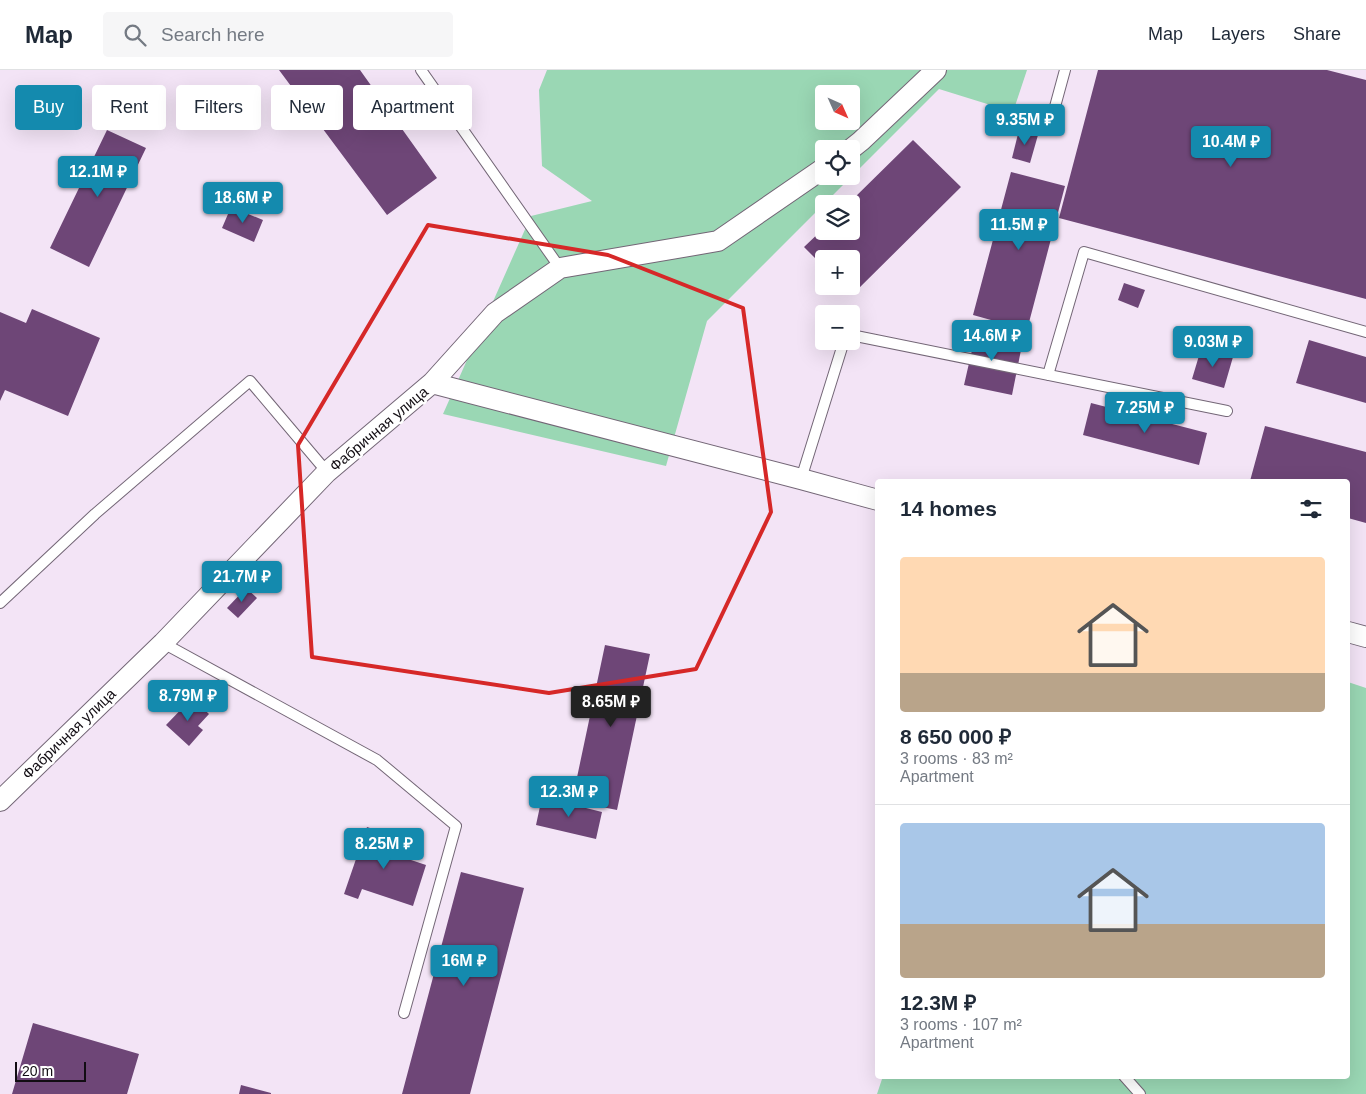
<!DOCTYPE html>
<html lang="en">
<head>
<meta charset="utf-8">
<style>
	body { margin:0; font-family:Helvetica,sans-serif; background:#f6f6f7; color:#1f2937; height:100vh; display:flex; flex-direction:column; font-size:19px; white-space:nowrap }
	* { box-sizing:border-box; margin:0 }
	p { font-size:16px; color:#747a83 }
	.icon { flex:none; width:28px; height:28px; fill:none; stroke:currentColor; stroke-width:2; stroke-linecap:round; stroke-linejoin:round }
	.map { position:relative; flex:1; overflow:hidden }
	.panel { position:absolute; left:875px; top:409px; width:475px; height:600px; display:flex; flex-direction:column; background:#fff; border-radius:5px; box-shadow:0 5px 20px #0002 }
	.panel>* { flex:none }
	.top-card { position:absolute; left:15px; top:15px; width:475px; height:45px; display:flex; gap:10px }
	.needle { width:32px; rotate:135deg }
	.fabs { position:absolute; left:815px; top:15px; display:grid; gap:10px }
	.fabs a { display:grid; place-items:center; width:45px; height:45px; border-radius:5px; background:#fff; box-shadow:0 5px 20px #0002; font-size:25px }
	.scale { position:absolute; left:15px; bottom:12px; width:71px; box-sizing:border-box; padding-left:5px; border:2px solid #120d13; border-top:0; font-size:14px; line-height:18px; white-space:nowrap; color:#120d13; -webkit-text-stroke:4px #fff; paint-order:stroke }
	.price { position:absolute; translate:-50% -42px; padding:0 11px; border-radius:5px; background:#148aae; color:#fff; font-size:16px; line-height:32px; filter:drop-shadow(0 1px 2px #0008) }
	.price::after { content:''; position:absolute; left:50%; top:30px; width:15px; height:11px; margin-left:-8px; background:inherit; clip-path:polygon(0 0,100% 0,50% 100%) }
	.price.selected { background:#222; color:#fff }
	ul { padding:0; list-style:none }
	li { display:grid; align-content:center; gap:10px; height:265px; padding:0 25px }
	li+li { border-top:1px solid #e0e1e3 }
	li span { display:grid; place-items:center; height:155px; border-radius:5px; color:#555 }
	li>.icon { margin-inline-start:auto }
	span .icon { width:90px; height:90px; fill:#fffc; stroke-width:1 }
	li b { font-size:21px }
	h2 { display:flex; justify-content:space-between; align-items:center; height:60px; padding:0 25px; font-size:21px }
	.pill { padding:0 18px; border-radius:5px; background:#fff; box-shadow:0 5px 20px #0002; font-size:18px; line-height:45px }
	.pill.selected { background:#148aae; color:#fff }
	header { display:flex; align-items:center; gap:30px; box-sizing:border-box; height:70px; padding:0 25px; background:#fff; border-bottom:1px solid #e0e1e3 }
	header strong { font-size:24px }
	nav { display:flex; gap:28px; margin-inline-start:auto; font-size:18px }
	.search { width:350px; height:45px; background:#f6f6f7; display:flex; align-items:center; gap:12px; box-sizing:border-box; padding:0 18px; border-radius:5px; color:#747a83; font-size:19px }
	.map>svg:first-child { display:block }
	.green { fill:#9ad7b4; fill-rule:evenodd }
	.building { fill:#6e4677 }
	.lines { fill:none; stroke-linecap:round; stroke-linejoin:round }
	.lane-casing { stroke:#736676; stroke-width:12 }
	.street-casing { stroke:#736676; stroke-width:22 }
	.lane { stroke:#fff; stroke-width:10 }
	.street { stroke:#fff; stroke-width:20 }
	.marked { fill:none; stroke:#d62828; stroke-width:4; stroke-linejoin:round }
	.labels { text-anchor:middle; stroke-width:5; stroke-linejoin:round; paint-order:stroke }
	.street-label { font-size:15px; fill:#120d13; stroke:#fff }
</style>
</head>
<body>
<header>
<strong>Map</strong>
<div class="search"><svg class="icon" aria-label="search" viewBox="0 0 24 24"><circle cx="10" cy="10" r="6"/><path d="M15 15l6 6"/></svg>Search here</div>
<nav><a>Map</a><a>Layers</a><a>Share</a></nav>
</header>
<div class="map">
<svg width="1366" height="1024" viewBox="0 0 1366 1024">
	<rect width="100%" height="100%" fill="#f3e4f6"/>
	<path class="green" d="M547 0H1027L1013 42 939 19 707 251 666 396 443 344 531 146 592 131 542 96 539 20ZM824 24H851V51H824ZM824 79H851V106H824Z
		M1348 612 1366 618V1024H877L883 1006H1348Z"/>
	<path class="building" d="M279 0H360L437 108 387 145Z
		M1098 0H1327L1366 10V229L1059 148Z
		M107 60 146 78 89 197 50 178Z
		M1019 60 1038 65 1030 93 1012 88Z
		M913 70 961 117 852 225 843 216H851V189H824V197L804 177 824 158V161H851V134H848Z
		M1011 102 1065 116 1027 260 973 245Z
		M231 137 263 150 254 172 222 158Z
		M1124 213 1145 220 1138 238 1118 230Z
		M32 239 100 268 68 346 5 320 0 331V242L26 253Z
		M978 254 1005 260 1001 276 1021 280 1012 325 964 315Z
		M1309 270 1366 287V333L1296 313Z
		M1201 279 1233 287 1224 318 1192 309Z
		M1091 333 1207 363 1199 395 1083 365Z
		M1265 356 1366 382V453L1348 448V411H1250Z
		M246 518 257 528 238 548 227 538Z
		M605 575 650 584 617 740 572 731Z
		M192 628 209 644 198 656 203 660 189 676 166 655Z
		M542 727 602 742 596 769 536 755Z
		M367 757 396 767 390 783 426 795 413 836 362 819 358 829 344 824Z
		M461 802 524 818 470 1024H402Z
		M33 953 139 984 127 1024H12Z
		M241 1015 271 1023V1024H239Z"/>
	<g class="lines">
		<defs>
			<path id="lane" d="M421 0 560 198
				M1053 44 1065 0
				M851 265 1227 341
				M1048 305 1084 182 1366 262
				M801 409 844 271
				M0 533 95 444 250 311 327 402
				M163 573 377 690 456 756 404 943
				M1124 1006 1140 1024"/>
			<path id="street" d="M851 79 861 71 936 0
				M432 313 801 409 878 430
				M1348 562 1366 567
				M0 731 163 573 327 402 432 313 495 243 560 198 718 171 824 98"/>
		</defs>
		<use href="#lane" class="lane-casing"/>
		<use href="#street" class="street-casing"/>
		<use href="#lane" class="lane"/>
		<use href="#street" class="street"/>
	</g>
	<path class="marked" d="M428 155 608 185 743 238 771 442 696 599 549 623 312 587 298 375Z"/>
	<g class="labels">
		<g class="street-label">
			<text transform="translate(379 359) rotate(-40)" y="5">Фабричная улица</text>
			<text transform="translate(69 664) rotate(-44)" y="5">Фабричная улица</text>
		</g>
	</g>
</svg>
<div class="fabs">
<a><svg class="needle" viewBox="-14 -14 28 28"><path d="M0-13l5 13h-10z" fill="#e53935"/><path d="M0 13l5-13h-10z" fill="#747a83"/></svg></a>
<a><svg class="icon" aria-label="locate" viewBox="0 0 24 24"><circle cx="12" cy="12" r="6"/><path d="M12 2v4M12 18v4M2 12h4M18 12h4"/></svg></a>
<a><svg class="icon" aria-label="layers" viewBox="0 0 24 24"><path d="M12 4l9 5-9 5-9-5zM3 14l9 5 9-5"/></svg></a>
<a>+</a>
<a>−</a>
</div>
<div class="scale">20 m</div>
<b class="price" style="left:1025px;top:76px">9.35M ₽</b>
<b class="price" style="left:1231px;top:98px">10.4M ₽</b>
<b class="price" style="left:98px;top:128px">12.1M ₽</b>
<b class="price" style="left:243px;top:154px">18.6M ₽</b>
<b class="price" style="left:1019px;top:181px">11.5M ₽</b>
<b class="price" style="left:992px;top:292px">14.6M ₽</b>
<b class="price" style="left:1213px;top:298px">9.03M ₽</b>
<b class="price" style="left:1145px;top:364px">7.25M ₽</b>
<b class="price" style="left:242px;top:533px">21.7M ₽</b>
<b class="price" style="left:188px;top:652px">8.79M ₽</b>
<b class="price selected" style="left:611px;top:658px">8.65M ₽</b>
<b class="price" style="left:569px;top:748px">12.3M ₽</b>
<b class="price" style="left:384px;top:800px">8.25M ₽</b>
<b class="price" style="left:464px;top:917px">16M ₽</b>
<div class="top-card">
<a class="pill selected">Buy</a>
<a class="pill">Rent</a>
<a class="pill">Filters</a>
<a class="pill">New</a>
<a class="pill">Apartment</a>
</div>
<section class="panel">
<h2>14 homes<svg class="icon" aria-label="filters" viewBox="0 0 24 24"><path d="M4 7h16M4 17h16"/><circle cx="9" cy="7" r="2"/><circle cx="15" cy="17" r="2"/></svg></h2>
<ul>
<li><span style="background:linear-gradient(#ffd9b3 75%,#b9a48a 0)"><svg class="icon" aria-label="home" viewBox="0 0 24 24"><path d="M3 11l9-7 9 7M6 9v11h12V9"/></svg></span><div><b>8 650 000 ₽</b><p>3 rooms · 83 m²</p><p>Apartment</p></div></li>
<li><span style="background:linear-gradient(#a9c7e8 65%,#b9a48a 0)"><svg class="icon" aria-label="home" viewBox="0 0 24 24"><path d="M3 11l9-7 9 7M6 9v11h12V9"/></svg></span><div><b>12.3M ₽</b><p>3 rooms · 107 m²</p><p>Apartment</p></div></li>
</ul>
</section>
</div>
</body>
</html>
